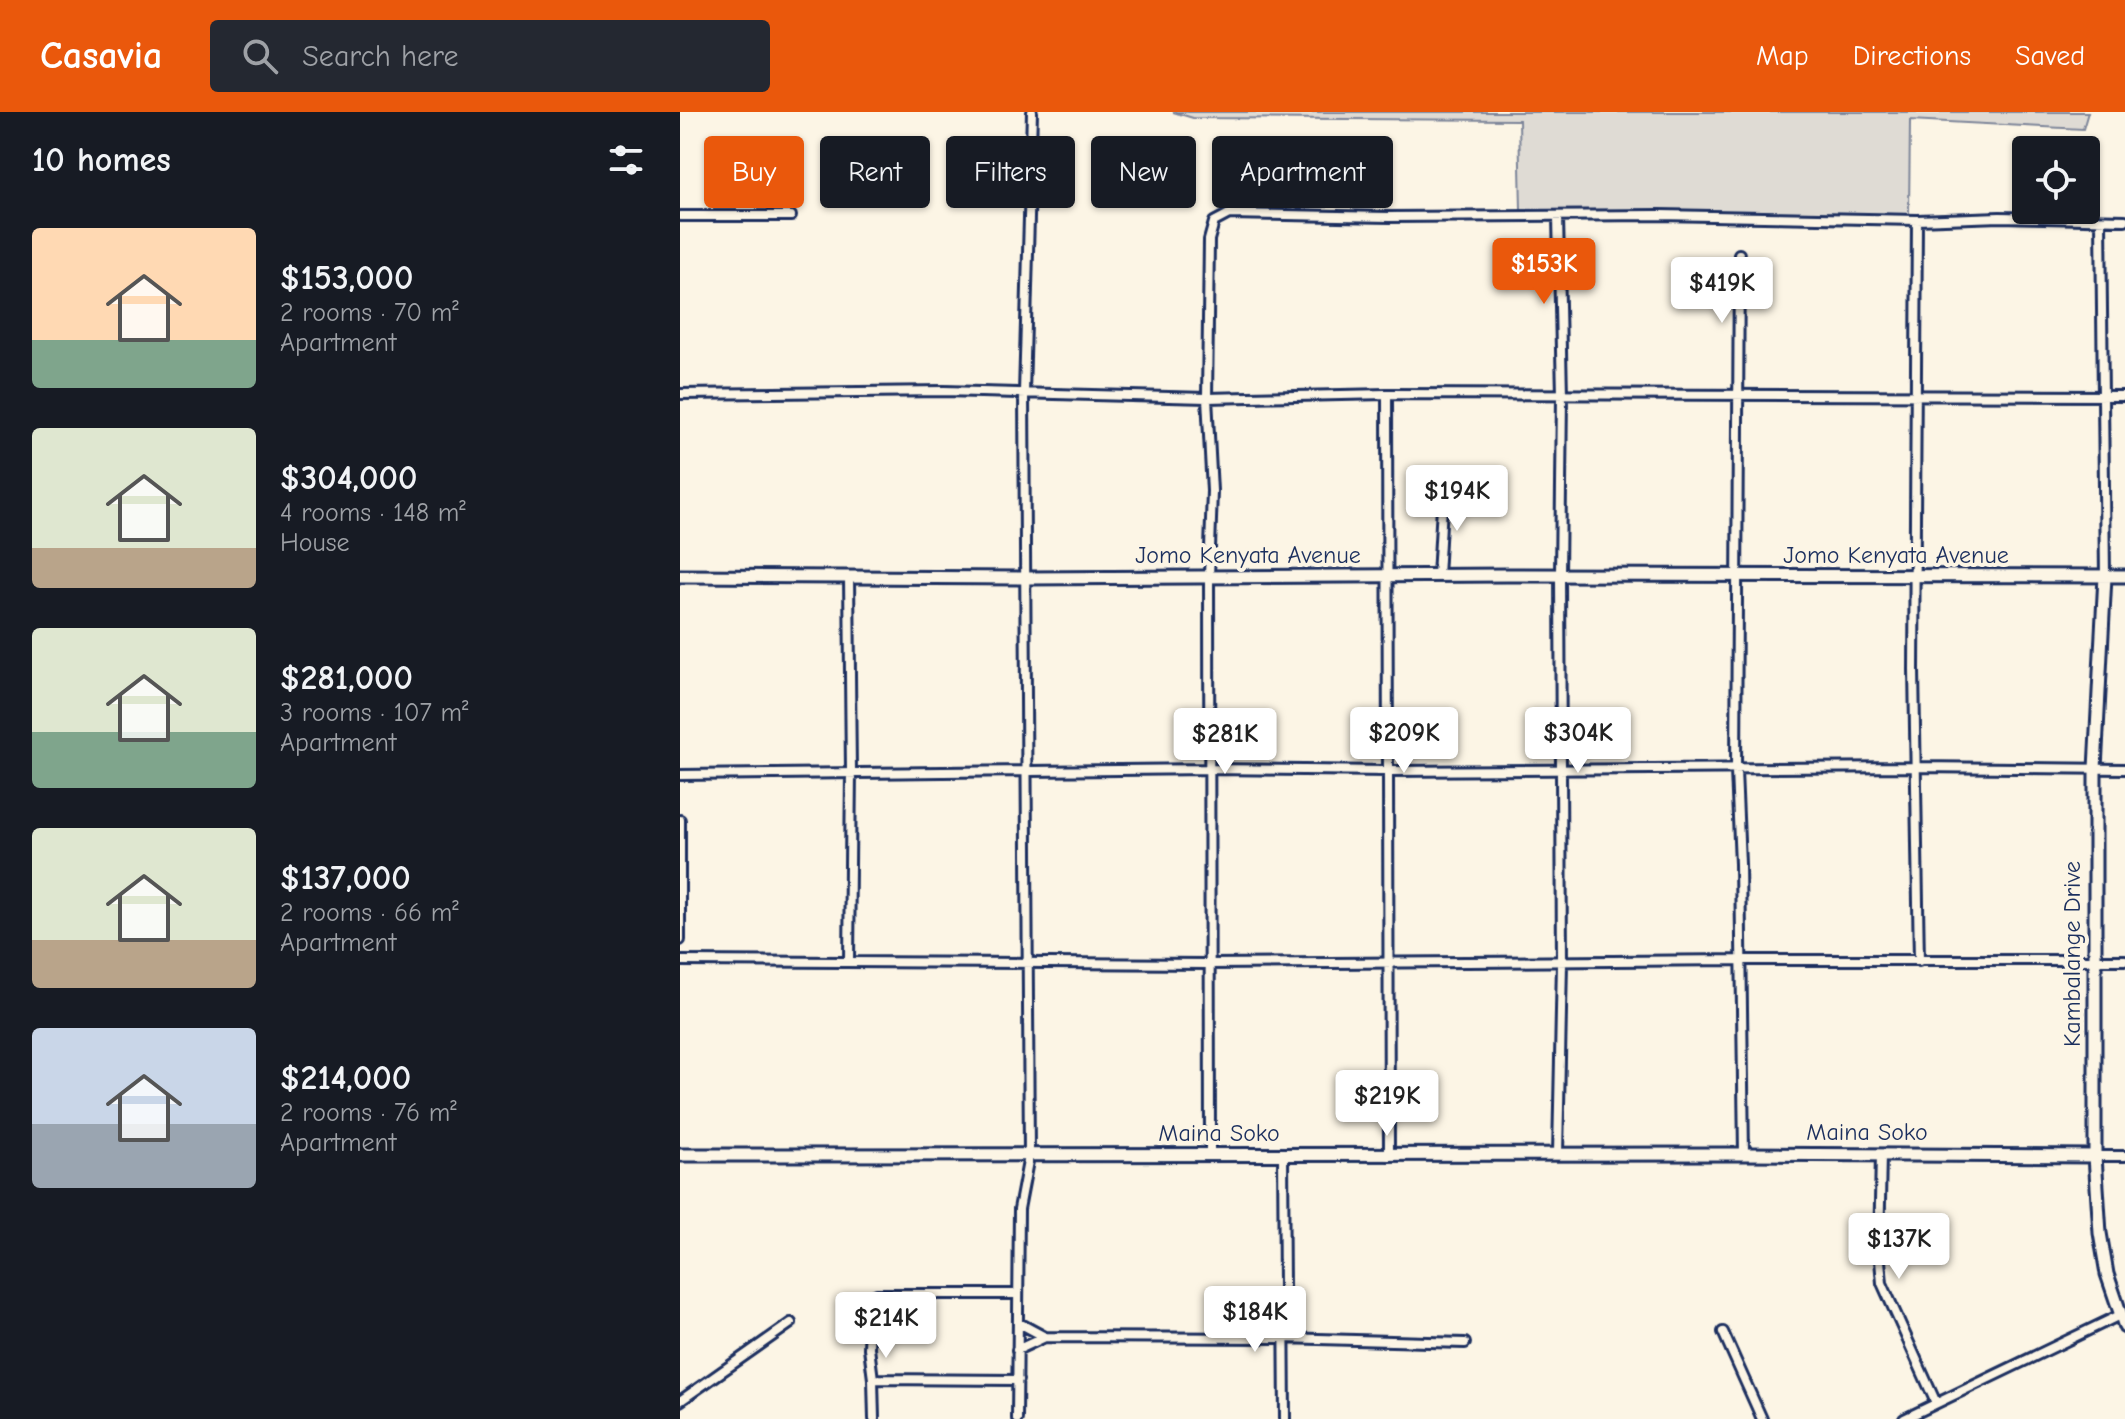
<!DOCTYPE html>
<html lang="en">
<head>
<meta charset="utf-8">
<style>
	body { margin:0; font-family:"Comic Neue",sans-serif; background:#242831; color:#f1f3f6; height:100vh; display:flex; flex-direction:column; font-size:30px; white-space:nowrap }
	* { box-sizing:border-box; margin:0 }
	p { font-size:26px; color:#9ea1a6 }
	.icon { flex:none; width:44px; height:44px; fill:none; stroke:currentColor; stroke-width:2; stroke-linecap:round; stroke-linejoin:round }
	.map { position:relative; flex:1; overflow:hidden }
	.panel { display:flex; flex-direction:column; background:#171b24; width:680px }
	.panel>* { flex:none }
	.guide { position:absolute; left:24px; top:24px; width:760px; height:72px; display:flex; gap:16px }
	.controls { position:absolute; left:1332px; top:24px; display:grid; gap:16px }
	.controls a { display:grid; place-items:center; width:88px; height:88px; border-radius:8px; background:#171b24; box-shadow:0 2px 6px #0004; font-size:40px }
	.price { position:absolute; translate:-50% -68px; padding:0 18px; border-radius:8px; background:#fff; color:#222; font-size:26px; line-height:52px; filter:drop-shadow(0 2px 4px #0008) }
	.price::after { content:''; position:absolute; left:50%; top:48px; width:24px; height:18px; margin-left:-12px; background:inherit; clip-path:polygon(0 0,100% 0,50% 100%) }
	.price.on { background:#ea580c; color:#fff }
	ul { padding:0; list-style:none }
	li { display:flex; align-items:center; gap:24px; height:200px; padding:0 32px }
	li span { display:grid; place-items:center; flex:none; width:224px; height:160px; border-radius:8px; color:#555 }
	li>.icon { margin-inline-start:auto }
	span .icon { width:96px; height:96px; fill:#fffc; stroke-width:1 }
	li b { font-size:34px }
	h2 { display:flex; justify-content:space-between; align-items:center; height:96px; padding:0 32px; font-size:34px }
	.pill { padding:0 28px; border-radius:8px; background:#171b24; box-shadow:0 2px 6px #0004; font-size:28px; line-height:72px }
	.pill.on { background:#ea580c; color:#fff }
	header { display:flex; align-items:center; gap:48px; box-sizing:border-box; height:112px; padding:0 40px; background:#ea580c; color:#fff }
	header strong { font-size:38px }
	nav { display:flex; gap:44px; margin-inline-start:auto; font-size:28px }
	.search { width:560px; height:72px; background:#242831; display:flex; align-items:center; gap:20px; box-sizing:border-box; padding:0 28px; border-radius:8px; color:#9ea1a6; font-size:30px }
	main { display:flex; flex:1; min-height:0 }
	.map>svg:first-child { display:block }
	.green { fill:#dfdbd4; stroke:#7d8599; stroke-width:2 }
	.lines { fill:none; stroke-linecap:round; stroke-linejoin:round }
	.street-casing { stroke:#1b2f5e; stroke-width:14 }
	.secondary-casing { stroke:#1b2f5e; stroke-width:17 }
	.street { stroke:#fcf5e5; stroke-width:8 }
	.secondary { stroke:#fcf5e5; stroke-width:11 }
	.labels { text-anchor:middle; stroke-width:8; stroke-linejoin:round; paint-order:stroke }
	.street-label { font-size:24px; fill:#1b2f5e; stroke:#fcf5e5 }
</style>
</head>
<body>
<header>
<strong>Casavia</strong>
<div class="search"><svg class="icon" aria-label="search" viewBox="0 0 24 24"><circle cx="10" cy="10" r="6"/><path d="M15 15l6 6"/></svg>Search here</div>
<nav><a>Map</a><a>Directions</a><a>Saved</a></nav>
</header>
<main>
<section class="panel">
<h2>10 homes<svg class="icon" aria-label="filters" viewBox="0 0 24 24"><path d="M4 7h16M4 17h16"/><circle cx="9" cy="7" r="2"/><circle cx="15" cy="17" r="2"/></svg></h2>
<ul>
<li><span style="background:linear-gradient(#ffd9b3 70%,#7fa58c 0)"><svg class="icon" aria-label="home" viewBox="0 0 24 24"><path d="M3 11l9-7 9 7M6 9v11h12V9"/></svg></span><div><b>$153,000</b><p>2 rooms · 70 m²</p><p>Apartment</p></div></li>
<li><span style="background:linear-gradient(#dfe7d0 75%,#b9a48a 0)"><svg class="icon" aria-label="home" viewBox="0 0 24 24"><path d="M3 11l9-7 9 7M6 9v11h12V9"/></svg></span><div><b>$304,000</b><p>4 rooms · 148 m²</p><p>House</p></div></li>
<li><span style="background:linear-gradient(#dfe7d0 65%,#7fa58c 0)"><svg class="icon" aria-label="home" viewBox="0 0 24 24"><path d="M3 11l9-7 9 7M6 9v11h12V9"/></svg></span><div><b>$281,000</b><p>3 rooms · 107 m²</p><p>Apartment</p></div></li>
<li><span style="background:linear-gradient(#dfe7d0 70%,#b9a48a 0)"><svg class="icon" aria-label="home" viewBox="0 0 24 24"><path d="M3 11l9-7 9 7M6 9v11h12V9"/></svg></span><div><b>$137,000</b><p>2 rooms · 66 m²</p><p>Apartment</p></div></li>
<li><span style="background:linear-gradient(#c9d6e8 60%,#9aa5b1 0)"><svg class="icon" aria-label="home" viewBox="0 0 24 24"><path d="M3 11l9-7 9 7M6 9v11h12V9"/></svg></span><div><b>$214,000</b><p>2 rooms · 76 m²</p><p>Apartment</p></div></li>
</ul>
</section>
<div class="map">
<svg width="1445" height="1307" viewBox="0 0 1445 1307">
	<rect width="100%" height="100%" fill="#fcf5e5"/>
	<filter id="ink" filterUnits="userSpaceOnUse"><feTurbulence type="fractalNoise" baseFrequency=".0125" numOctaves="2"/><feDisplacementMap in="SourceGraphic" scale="16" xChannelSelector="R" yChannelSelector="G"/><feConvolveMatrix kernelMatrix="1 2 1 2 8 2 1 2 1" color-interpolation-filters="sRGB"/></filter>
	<g filter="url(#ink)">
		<path class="green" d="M493 0H1408L1403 17 1230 8 1229 103 841 98 839 8 513 6Z"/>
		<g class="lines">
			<defs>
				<path id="street" d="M0 104H111
					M878 105 882 283 880 464 882 851 878 1042
					M1237 108 1234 558 1239 849
					M1421 108 1425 464
					M1059 142 1056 659 1060 752 1064 1042
					M0 282 264 279 527 286 707 282 1445 284
					M707 282 709 1044
					M758 464 763 377
					M0 663 529 657 708 659 1235 655 1445 657
					M0 708V828
					M169 848 171 659 169 465
					M0 849 528 852 1061 848H1445
					M603 1042 605 1307
					M1201 1042 1199 1137 1202 1171 1256 1291
					M530 1043 529 465 532 379 527 286 529 128 534 110 549 102 709 105 980 103 1237 108 1320 105 1445 108
					M1415 1044H1445
					M339 1211 365 1225
					M1043 1220 1082 1307
					M337 1238 365 1225 602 1226 785 1231
					M193 1267 338 1268
					M0 1289 111 1211
					M194 1307 193 1267 189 1236 191 1185 197 1182H338
					M337 1307 339 1097 349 1044 344 281 352 0
					M1224 1307 1440 1203"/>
				<path id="secondary" d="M0 464 345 466 827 463 1445 464
					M1425 464 1415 657V1044L1420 1121 1427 1162 1445 1215
					M0 1043 1064 1042 1415 1044"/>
			</defs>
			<use href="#street" class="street-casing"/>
			<use href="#secondary" class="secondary-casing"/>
			<use href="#street" class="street"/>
			<use href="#secondary" class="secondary"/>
		</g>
	</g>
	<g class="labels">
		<g class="street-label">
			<text x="568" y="451">Jomo Kenyata Avenue</text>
			<text x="1216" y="451">Jomo Kenyata Avenue</text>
			<text transform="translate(1392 842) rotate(-90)" y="8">Kambalange Drive</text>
			<text x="1187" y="1028">Maina Soko</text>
			<text x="539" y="1029">Maina Soko</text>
		</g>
	</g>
</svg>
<div class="controls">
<a><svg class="icon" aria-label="locate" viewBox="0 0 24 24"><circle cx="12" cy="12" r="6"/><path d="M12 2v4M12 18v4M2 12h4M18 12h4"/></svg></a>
</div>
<b class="price on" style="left:864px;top:194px">$153K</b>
<b class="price" style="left:1042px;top:213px">$419K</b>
<b class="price" style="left:777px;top:421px">$194K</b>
<b class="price" style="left:724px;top:663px">$209K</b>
<b class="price" style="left:898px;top:663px">$304K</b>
<b class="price" style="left:545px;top:664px">$281K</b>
<b class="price" style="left:707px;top:1026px">$219K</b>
<b class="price" style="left:1219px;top:1169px">$137K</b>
<b class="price" style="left:575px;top:1242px">$184K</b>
<b class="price" style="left:206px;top:1248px">$214K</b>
<div class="guide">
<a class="pill on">Buy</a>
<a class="pill">Rent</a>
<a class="pill">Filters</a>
<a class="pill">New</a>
<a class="pill">Apartment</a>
</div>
</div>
</main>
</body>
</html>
